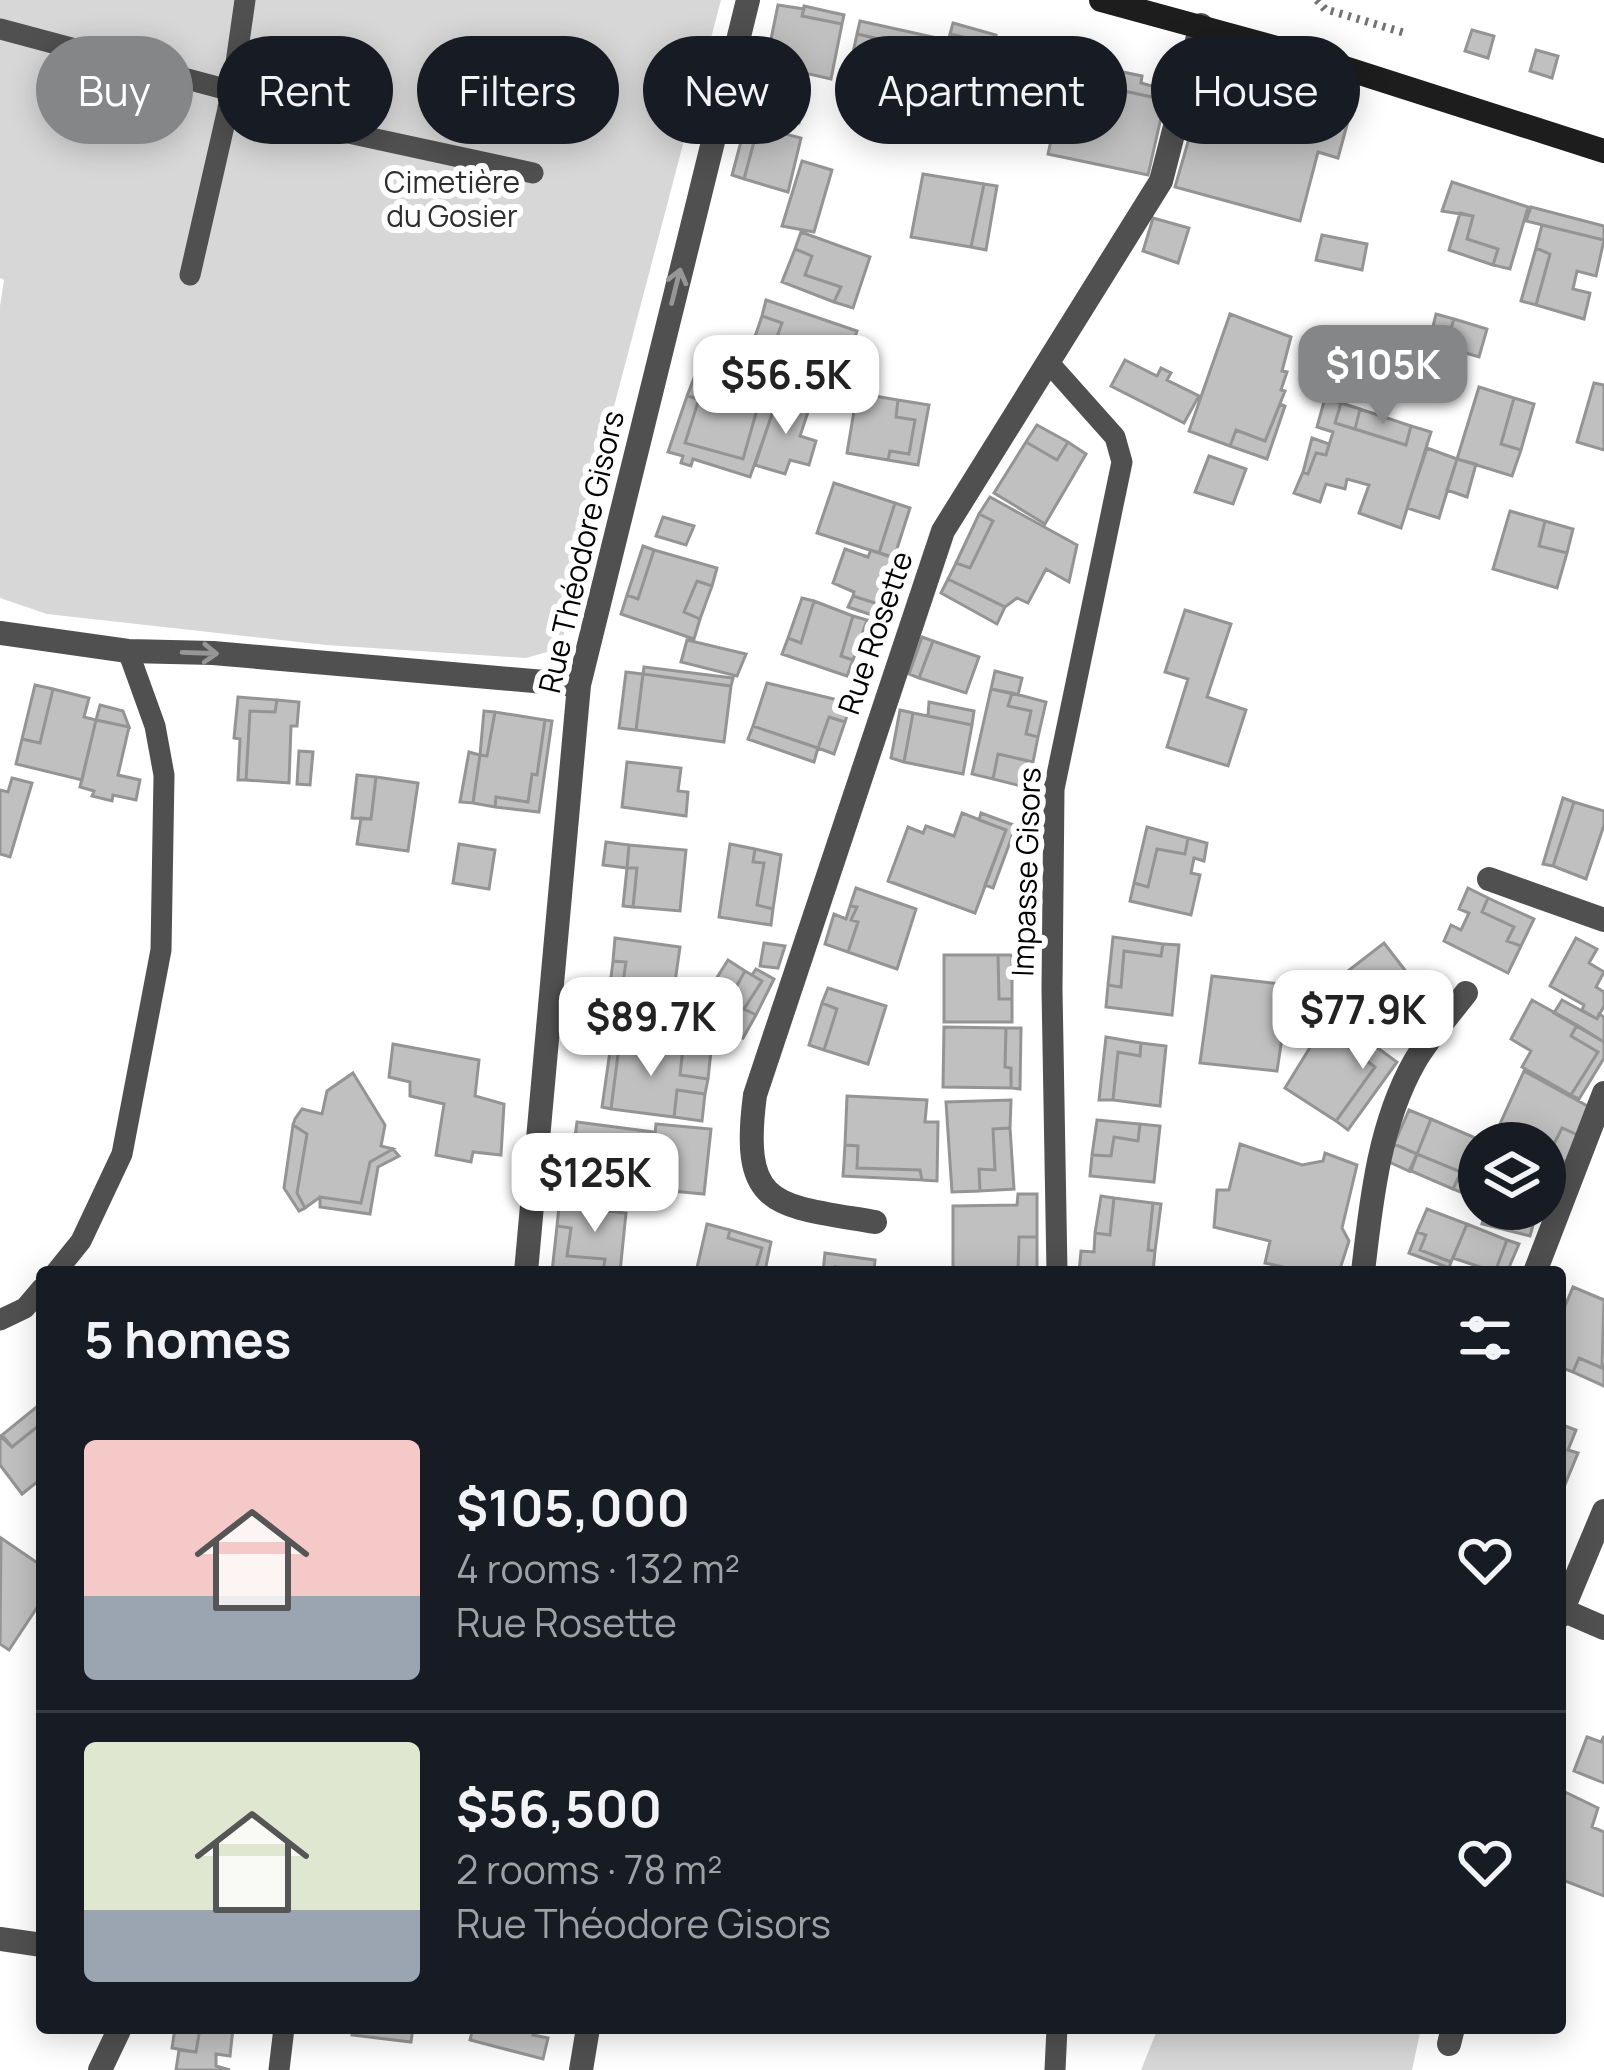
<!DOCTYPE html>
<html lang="en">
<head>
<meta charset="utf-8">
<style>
	body { margin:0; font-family:Manrope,sans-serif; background:#242831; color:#f1f3f6; height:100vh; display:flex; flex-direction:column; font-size:45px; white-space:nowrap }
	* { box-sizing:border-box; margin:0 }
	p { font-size:39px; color:#9ea1a6 }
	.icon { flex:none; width:66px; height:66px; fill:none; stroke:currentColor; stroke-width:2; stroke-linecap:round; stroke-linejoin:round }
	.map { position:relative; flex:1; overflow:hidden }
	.side { position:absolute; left:36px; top:1266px; width:1530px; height:768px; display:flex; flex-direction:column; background:#171b24; border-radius:12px; box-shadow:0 6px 30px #0003 }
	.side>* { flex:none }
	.top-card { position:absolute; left:36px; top:36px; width:1533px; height:108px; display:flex; gap:24px }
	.tools { position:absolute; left:1458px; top:1122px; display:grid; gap:24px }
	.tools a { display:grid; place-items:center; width:108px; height:108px; border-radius:50%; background:#171b24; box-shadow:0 6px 30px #0003; font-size:60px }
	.price { position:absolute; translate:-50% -102px; padding:0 27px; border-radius:24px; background:#fff; color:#222; font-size:39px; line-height:78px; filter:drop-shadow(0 3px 6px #0008) }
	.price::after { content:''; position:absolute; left:50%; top:72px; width:36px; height:27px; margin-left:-18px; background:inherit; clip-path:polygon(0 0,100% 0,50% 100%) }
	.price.on { background:#858687; color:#fff }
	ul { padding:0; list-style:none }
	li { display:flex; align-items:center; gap:36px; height:300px; padding:0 48px }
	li+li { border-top:3px solid #363941 }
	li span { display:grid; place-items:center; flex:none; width:336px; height:240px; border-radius:12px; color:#555 }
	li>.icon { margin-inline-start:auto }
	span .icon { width:144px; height:144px; fill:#fffc; stroke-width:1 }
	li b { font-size:51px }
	h2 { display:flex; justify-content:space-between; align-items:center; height:144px; padding:0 48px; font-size:51px }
	.pill { padding:0 42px; border-radius:54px; background:#171b24; box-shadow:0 6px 30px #0003; font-size:42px; line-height:108px }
	.pill.on { background:#858687; color:#fff }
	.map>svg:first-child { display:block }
	.green { fill:#d7d7d7 }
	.building { fill:#c0c0c0; stroke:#949494; stroke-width:3 }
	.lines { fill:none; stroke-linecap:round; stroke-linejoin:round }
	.path { stroke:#727272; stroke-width:8; stroke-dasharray:3 6; stroke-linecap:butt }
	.lane { stroke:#505050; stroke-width:21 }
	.street { stroke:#505050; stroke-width:24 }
	.secondary { stroke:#1d1d1d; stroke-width:24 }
	.oneway { stroke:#969696 }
	.labels { text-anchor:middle; stroke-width:12; stroke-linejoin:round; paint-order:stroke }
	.park-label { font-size:30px; fill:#2e2e2e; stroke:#fff }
	.street-label { font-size:30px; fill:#000; stroke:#fff }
</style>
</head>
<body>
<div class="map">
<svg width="1604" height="2070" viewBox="0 0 1604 2070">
	<rect width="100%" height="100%" fill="#fff"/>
	<path class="green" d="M0 0H721L597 471 561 648 526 658 326 645 47 614 0 598V306L4 280 0 278Z
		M1158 2028H1421L1412 2070H1141Z"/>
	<path class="building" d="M778 5 804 9 802 16 842 24 831 79 791 70 795 56 769 49Z
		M804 6 844 15 842 24 802 16Z
		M860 21 933 37 929 50 857 34Z
		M953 23 996 35 994 44 950 34Z
		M1472 30 1494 36 1488 58 1465 51Z
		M857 34 929 50 917 114 843 99Z
		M950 34 994 44 984 84 939 74Z
		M1025 39 1066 48 1064 59 1023 50Z
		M997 44 1017 48 1000 119 990 117 987 132 976 130Z
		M1023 50 1064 59 1052 106 1011 97Z
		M1536 50 1558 56 1552 78 1530 71Z
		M1212 59 1354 99 1338 158 1318 152 1300 221 1175 187Z
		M1094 66 1142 76 1141 83 1166 90 1165 100 1065 78 1067 69 1093 74Z
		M771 76 808 86 799 123 761 114Z
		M1065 78 1165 100 1148 175 1048 154Z
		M746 123 758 127 744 179 732 175Z
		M758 127 801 138 788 192 744 179Z
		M802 161 832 170 814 232 782 226Z
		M923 174 984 184 971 247 911 237Z
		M1452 182 1528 207 1510 269 1493 265 1498 249 1467 239 1473 216 1442 211Z
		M984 184 997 186 986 250 971 247Z
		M1531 207 1604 226V240L1526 221Z
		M1460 213 1473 216 1467 239 1498 249 1493 265 1449 250Z
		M1153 218 1189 228 1178 263 1143 251Z
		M1542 225 1604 240 1596 276 1577 271 1573 289 1590 293 1584 319 1536 305 1550 254 1536 248Z
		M801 232 870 257 853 308 834 302 841 287 805 275 812 256 795 249Z
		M1322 235 1367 244 1362 270 1316 260Z
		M1536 248 1550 254 1536 305 1521 301Z
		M795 249 812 256 805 275 841 287 834 302 782 282Z
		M766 300 857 331 852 346 840 343 821 401 761 381 782 323 762 316Z
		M1230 314 1291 337 1282 371 1287 372 1281 390 1285 391 1265 441 1236 430 1230 446 1189 431Z
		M1436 314 1454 319 1445 347 1429 343Z
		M762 316 782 323 761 381 742 375Z
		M1454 319 1487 329 1479 357 1445 347Z
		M1125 360 1157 376 1161 368 1171 373 1167 380 1199 396 1184 423 1111 386Z
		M694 378 760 399 743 459 685 443 699 399 687 396Z
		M1594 383 1604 385V450L1577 442Z
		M1479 387 1514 398 1501 444 1521 450 1512 476 1457 459Z
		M857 393 898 400 896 417 915 420 909 454 890 451 888 460 847 453Z
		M687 396 699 399 685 443 743 459 760 399 776 403 750 477 693 459 691 466 681 463 683 456 668 452Z
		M778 396 810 406 800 436 816 441 809 465 790 460 785 474 755 465Z
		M1325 398 1341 403 1335 423 1406 445 1411 426 1431 432 1401 528 1359 513 1369 485 1347 479 1345 489 1326 484 1320 502 1294 493 1303 472 1308 474 1316 453 1326 455 1333 432 1317 427Z
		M1514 398 1534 404 1521 450 1501 444Z
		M898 400 929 405 918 465 888 460 890 451 909 454 915 420 896 417Z
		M1341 403 1360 409 1355 429 1335 423Z
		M1280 404 1285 406 1267 459 1230 446 1236 430 1265 441Z
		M1360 409 1411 426 1406 445 1355 429Z
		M1037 425 1068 442 1057 460 1026 442Z
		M1312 438 1329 444 1326 455 1316 453 1308 474 1303 472Z
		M1026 442 1057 460 1068 442 1086 454 1045 524 994 493Z
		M1427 448 1457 459 1439 518 1407 508Z
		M1209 456 1246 469 1233 504 1195 492Z
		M1457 459 1476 464 1467 497 1447 490Z
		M834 483 895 503 879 553 817 533Z
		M990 497 1077 545 1069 582 1046 569 1028 603 1017 598 1005 607 948 579 956 563 970 568 993 521 979 514Z
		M895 503 910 508 894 558 879 553Z
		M1510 511 1545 521 1539 546 1567 553 1557 588 1493 569Z
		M979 514 993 521 970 568 956 563Z
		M663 517 694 526 686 545 656 536Z
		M1545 521 1573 529 1567 553 1539 546Z
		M643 546 654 550 638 599 627 595Z
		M845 549 868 557 871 550 911 563 894 609 853 596 854 592 833 583Z
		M654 550 717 568 712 586 697 581 684 612 700 619 694 639 621 614 627 595 638 599Z
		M948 579 1005 607 997 624 941 593Z
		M697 581 712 586 700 619 684 612Z
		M853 596 894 609 890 621 848 607Z
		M802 598 814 601 801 643 788 638Z
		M814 601 853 616 841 656 853 660 847 676 782 654 788 638 801 643Z
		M1185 610 1231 624 1207 697 1246 710 1228 766 1167 747 1188 679 1165 672Z
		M853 616 867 620 853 660 841 656Z
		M922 637 933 641 919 678 909 674Z
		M687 640 746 654 737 676 681 662Z
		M933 641 979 657 966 693 919 678Z
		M644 667 733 678 731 686 643 674Z
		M995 671 1022 678 1018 695 991 689Z
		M626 672 643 674 636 730 619 728Z
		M643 674 731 686 724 742 636 730Z
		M767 683 851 703 845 722 829 717 818 748 753 726Z
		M35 685 53 689 40 743 22 739Z
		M53 689 89 698 84 717 96 720 82 780 16 764 22 739 40 743Z
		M991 689 1012 693 1008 706 1031 711 1026 734 1038 737 1033 762 998 754 993 779 972 774Z
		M1012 693 1046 702 1038 737 1026 734 1031 711 1008 706Z
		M238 697 277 700 275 712 250 711 246 780H238L240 739 234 738Z
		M277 700 299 702 297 726H291L289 783 246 780 250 711 275 712Z
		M929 702 974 711 972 725 928 716Z
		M100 705 123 711 129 727 96 720Z
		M900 710 913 713 904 762 891 758Z
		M484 711 495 712 487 756 480 755Z
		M495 712 545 720 537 775 532 774 528 802 496 797 495 807 473 803 480 755 487 756Z
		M913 713 972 725 963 774 904 762Z
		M829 717 845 722 834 754 818 748Z
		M96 720 129 727 118 775 140 780 136 800 113 795 112 801 92 796 94 791 80 787Z
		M545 720 552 721 539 812 495 807 496 797 528 802 532 774 537 775Z
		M753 726 818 748 814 762 748 739Z
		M299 751 313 752 310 785 297 784Z
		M469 752 480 755 473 803 460 802Z
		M998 754 1033 762 1029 788 993 779Z
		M627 762 681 768 678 791 688 792 686 816 622 807Z
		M357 775 376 777 371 819 352 818Z
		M376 777 418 783 408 851 357 844 361 818 371 819Z
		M12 778 32 783 10 857 0 854V790L8 792Z
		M1563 798 1574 802 1553 866 1543 864Z
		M1574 802 1604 811V825L1586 879 1553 866Z
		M962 813 1006 830 975 913 888 881 908 827 923 833 926 826 954 836Z
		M981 813 1016 826 993 888 985 885 1006 830 979 820Z
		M1147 827 1188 838 1185 854 1157 849 1148 887 1134 883Z
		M1188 838 1207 843 1204 861 1194 858 1191 873 1200 875 1191 915 1130 901 1134 883 1148 887 1157 849 1185 854Z
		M606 842 629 845 627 868 603 865Z
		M459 844 495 850 489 889 453 883Z
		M730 844 755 849 753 862 764 863 757 905 773 909 771 925 719 917Z
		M629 845 686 850 680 911 633 907 637 868H627Z
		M755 849 781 855 773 909 757 905 764 863 753 862Z
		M627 868H637L633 907 623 906Z
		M856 888 916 909 897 969 848 952 858 922 851 920 857 907 850 906Z
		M1468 888 1488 898 1482 912 1514 927 1507 941 1521 946 1508 973 1444 941 1451 925 1461 930 1469 913 1459 909Z
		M1488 898 1534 919 1521 946 1507 941 1514 927 1482 912Z
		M850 906 857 907 851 920 858 922 848 952 825 944 834 914 846 919Z
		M1113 937 1163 944 1161 956 1124 951 1121 987 1108 985Z
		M615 938 680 947 672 1003 621 996 626 962 613 961Z
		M1576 938 1597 949 1589 963 1604 972 1596 987 1604 992V1006L1597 1019 1582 1010 1584 1005 1550 986Z
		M764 943 785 946 778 968 760 966Z
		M1384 943 1421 991 1380 1020 1344 974Z
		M1163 944 1179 945 1172 1015 1106 1007 1108 985 1121 987 1124 951 1161 956Z
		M944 955H998L999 999H1012V1022H944Z
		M998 955H1012V999H999Z
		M728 960 745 971 730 998 711 987Z
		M613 961 626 962 621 996 609 994Z
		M756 969 774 979 756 1015 744 1009 762 981 752 975Z
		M745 971 762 981 744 1009 756 1015 743 1038 693 1015 711 987 730 998Z
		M1212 976 1290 985 1277 1071 1200 1063Z
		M828 988 886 1006 868 1064 824 1050 837 1009 822 1003Z
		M1532 1000 1577 1025 1571 1036 1598 1052 1571 1095 1522 1067 1531 1051 1511 1039Z
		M1562 1000 1597 1019 1599 1014 1604 1017V1042L1554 1013Z
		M822 1003 837 1009 824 1050 809 1045Z
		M1331 1014 1397 1062 1348 1130 1336 1121 1375 1067 1343 1043 1348 1035 1327 1020Z
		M1327 1020 1348 1035 1343 1043 1375 1067 1336 1121 1285 1088Z
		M1577 1025 1604 1042V1058L1579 1099 1571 1095 1598 1052 1571 1036Z
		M944 1027 1006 1028 1005 1067 1011 1068V1088L943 1087Z
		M1006 1028H1021L1020 1089 1011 1088V1068L1005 1067Z
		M612 1037 620 1039 611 1109 602 1107Z
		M1106 1037 1141 1043 1140 1056 1118 1052 1113 1100H1099Z
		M620 1039 683 1048 680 1075 708 1079 705 1094 677 1090 674 1117 611 1109Z
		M1141 1043 1166 1046 1160 1106 1113 1100 1118 1052 1140 1056Z
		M393 1044 479 1060 475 1096 504 1104 501 1155 473 1152 471 1162 436 1155 444 1104 410 1096V1082L389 1077Z
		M683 1048 711 1051 708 1079 680 1075Z
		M1524 1071 1591 1108 1578 1135 1562 1128 1554 1144 1536 1134 1531 1143 1500 1124Z
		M353 1073 385 1125 381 1146 393 1149 370 1162 361 1203 320 1197 305 1208 297 1193 307 1134 293 1125 295 1119 302 1109 322 1114 327 1091Z
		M677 1090 705 1094 702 1121 674 1117Z
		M847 1096 927 1100 925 1122H938L937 1181 922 1180 920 1170 857 1168 858 1146 845 1145Z
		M1011 1100 1010 1128 993 1129 995 1170 979 1169 980 1191 952 1192 946 1102Z
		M1409 1110 1431 1119 1417 1154 1394 1144Z
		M1431 1119 1478 1139 1470 1157 1479 1161V1170L1468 1195 1453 1189 1461 1172 1417 1154Z
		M1097 1120 1140 1124 1138 1141 1114 1137 1111 1156 1092 1155Z
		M577 1122 654 1132 652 1148 644 1147 640 1183 579 1176 583 1146 574 1145Z
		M656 1124 711 1129 704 1194 650 1189Z
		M1140 1124 1160 1126 1154 1182 1090 1176 1092 1155 1111 1156 1114 1137 1138 1141Z
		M293 1125 307 1134 297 1193 305 1208 299 1211 284 1188Z
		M1010 1128 1014 1189 980 1191 979 1169 995 1170 993 1129Z
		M1562 1128 1578 1135 1566 1162 1545 1151V1143H1532L1536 1134 1554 1144Z
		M1240 1144 1302 1165 1323 1161 1325 1153 1357 1165 1342 1228 1349 1241 1339 1272H1305L1265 1263 1270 1241 1214 1227 1217 1190H1229Z
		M1394 1144 1417 1154 1409 1171 1387 1161Z
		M845 1145 858 1146 857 1168 920 1170 922 1180 843 1176Z
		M393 1149 399 1156 378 1167 370 1214 320 1207V1197L361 1203 370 1162Z
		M1417 1154 1461 1172 1453 1189 1411 1171Z
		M1018 1194H1037V1237H1019L1018 1272H953V1206L1017 1205Z
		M1101 1196 1114 1198 1110 1235 1095 1233Z
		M1114 1198 1153 1203 1148 1250 1155 1251 1153 1272H1079L1081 1251 1094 1252 1095 1233 1110 1235Z
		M1153 1203 1161 1204 1155 1251 1148 1250Z
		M559 1206 626 1213 620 1272H603L605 1259 567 1256 571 1228 557 1226Z
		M1427 1209 1467 1224 1451 1262 1420 1250 1426 1235 1417 1232Z
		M1486 1209H1527L1525 1216 1535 1218 1530 1236 1482 1224Z
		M707 1224 730 1230 728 1238 762 1248 756 1269 765 1272H696Z
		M1467 1224 1507 1240 1495 1272 1453 1258Z
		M557 1226 571 1228 567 1256 605 1259 603 1272H552Z
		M730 1230 771 1242 765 1271 756 1269 762 1248 728 1238Z
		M1417 1232 1426 1235 1420 1250 1451 1262 1449 1268 1409 1253Z
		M1019 1237H1037V1272H1018Z
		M1507 1240 1519 1244 1507 1272H1495Z
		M825 1253 875 1260 874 1271 835 1267 834 1272H823Z
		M1573 1287 1604 1300 1602 1368 1579 1358 1573 1372 1560 1367V1318Z
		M1579 1358 1602 1368 1604 1363V1386L1573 1372Z
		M39 1405 42 1423 12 1447 2 1435Z
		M42 1423V1478L22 1494 0 1465V1436L12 1447Z
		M1560 1424 1576 1430 1568 1450 1578 1453 1564 1487 1560 1485Z
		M1 1538 42 1566V1600L9 1650 0 1644Z
		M1604 1736V1783L1574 1771 1587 1737 1601 1742Z
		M1563 1791 1598 1808 1592 1827 1604 1832V1896L1560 1879Z
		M175 2028H200L196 2052 172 2048Z
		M200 2028H233L230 2056 216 2054V2066L230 2070H176L179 2050 196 2052Z
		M353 2028H413L411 2042 352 2035Z
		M473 2028H535L533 2035 548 2038 543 2059 470 2040Z"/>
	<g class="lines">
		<path class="path" d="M1317 0 1325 9 1405 33"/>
		<path class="lane" d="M0 29 232 91
			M228 107 533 173
			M190 275 232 91 245 0
			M1049 363 1115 437 1122 462 1054 789 1052 989 1057 1272
			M56 1272 81 1241 122 1154 161 950 164 775 155 726 128 651
			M0 1320 25 1308 42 1288
			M279 2070 284 2028
			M1055 2070 1057 2028"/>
		<path class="street" d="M0 633 128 651 213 653 579 685
			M1489 879 1604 920
			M875 1222C775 1205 740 1209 755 1095L943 531 1161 181 1201 25
			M526 1272 579 685 748 0
			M1363 1272C1371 1202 1379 1124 1415 1061 1429 1037 1449 1015 1466 993
			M1535 1272 1604 1093
			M1560 1609 1604 1628
			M1560 1616 1604 1511
			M0 1939 42 1945
			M1449 2044 1453 2028
			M100 2070 120 2028
			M581 2070 588 2028"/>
		<path class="secondary" d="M1101 0 1310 57 1604 151"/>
	</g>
	<defs><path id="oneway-shaft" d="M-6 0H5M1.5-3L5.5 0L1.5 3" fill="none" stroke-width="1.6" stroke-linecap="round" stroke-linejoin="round" transform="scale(3)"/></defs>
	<g class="oneway">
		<use href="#oneway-shaft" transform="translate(676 286) rotate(-76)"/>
		<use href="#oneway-shaft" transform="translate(200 653) rotate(2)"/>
	</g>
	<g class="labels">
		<g class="park-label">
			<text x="452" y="193">Cimetière<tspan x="452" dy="34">du Gosier</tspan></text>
		</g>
		<g class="street-label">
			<text transform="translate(582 552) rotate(-77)" y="10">Rue Théodore Gisors</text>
			<text transform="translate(876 633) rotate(-71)" y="10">Rue Rosette</text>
			<text transform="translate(1027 872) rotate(-88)" y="10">Impasse Gisors</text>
		</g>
	</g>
</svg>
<div class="tools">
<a><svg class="icon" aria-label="layers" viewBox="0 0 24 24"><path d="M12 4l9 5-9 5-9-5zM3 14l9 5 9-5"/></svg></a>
</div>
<b class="price on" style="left:1383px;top:427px">$105K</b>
<b class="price" style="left:786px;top:437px">$56.5K</b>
<b class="price" style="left:1363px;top:1072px">$77.9K</b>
<b class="price" style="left:651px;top:1079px">$89.7K</b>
<b class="price" style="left:595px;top:1235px">$125K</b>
<div class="top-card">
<a class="pill on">Buy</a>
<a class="pill">Rent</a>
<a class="pill">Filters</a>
<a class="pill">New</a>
<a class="pill">Apartment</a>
<a class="pill">House</a>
</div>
<section class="side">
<h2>5 homes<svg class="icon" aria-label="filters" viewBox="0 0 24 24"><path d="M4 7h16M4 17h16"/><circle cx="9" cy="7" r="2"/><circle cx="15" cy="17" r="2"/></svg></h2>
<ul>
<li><span style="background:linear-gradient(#f6c9c9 65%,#9aa5b1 0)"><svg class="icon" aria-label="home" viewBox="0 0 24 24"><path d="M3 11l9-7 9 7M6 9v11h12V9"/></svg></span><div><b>$105,000</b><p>4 rooms · 132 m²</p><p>Rue Rosette</p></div><svg class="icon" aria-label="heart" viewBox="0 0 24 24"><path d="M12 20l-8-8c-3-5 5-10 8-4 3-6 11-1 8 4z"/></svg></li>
<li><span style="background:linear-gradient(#dfe7d0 70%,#9aa5b1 0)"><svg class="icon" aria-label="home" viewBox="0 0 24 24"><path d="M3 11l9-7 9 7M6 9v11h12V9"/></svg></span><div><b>$56,500</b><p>2 rooms · 78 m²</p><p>Rue Théodore Gisors</p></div><svg class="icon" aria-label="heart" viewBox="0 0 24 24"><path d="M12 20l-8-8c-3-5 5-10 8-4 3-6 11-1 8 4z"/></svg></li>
</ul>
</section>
</div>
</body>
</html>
